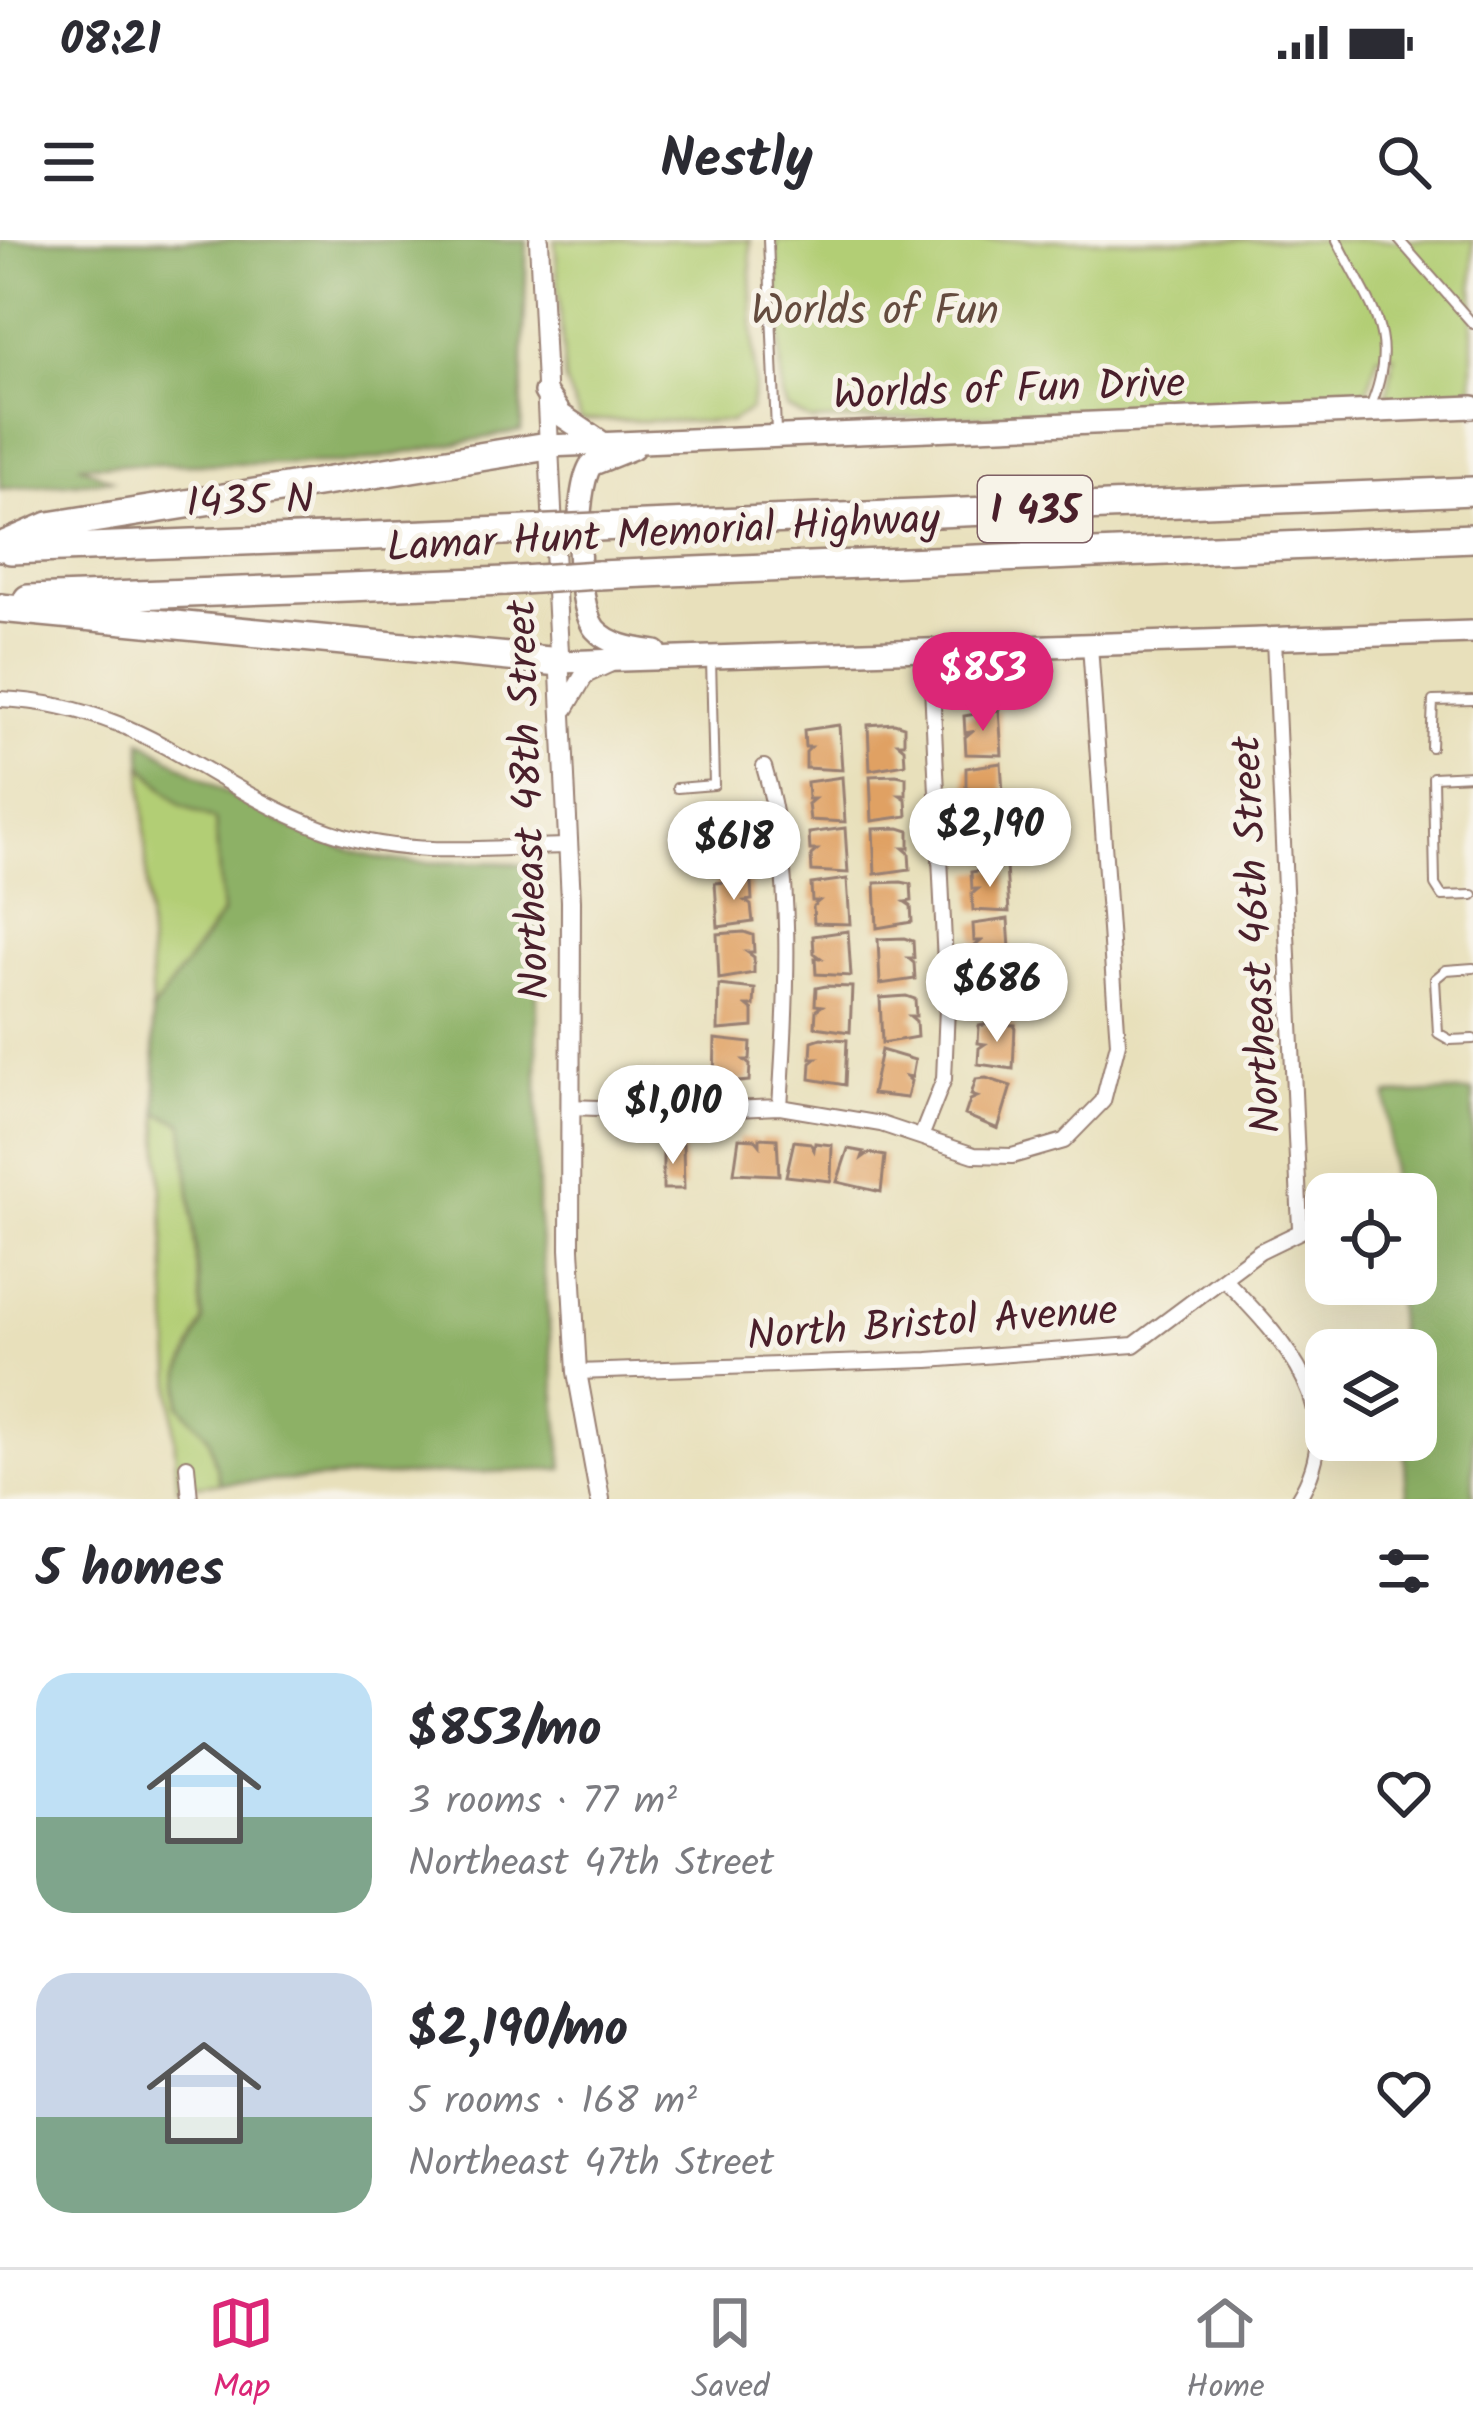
<!DOCTYPE html>
<html lang="en">
<head>
<meta charset="utf-8">
<style>
	body { margin:0; font-family:Kalam,sans-serif; background:#f2f2f3; color:#2b2b33; height:100vh; display:flex; flex-direction:column; font-size:45px; white-space:nowrap }
	* { box-sizing:border-box; margin:0 }
	p { font-size:39px; color:#7c7c81 }
	.icon { flex:none; width:66px; height:66px; fill:none; stroke:currentColor; stroke-width:2; stroke-linecap:round; stroke-linejoin:round }
	.map { position:relative; height:1259px; overflow:hidden }
	.side { display:flex; flex-direction:column; background:#fff; flex:1 }
	.side>* { flex:none }
	.tools { position:absolute; left:1305px; top:933px; display:grid; gap:24px }
	.tools a { display:grid; place-items:center; width:132px; height:132px; border-radius:24px; background:#fff; box-shadow:0 12px 48px #0002; font-size:60px }
	.price { position:absolute; translate:-50% -102px; padding:0 27px; border-radius:42px; background:#fff; color:#222; font-size:39px; line-height:78px; filter:drop-shadow(0 3px 6px #0008) }
	.price::after { content:''; position:absolute; left:50%; top:72px; width:36px; height:27px; margin-left:-18px; background:inherit; clip-path:polygon(0 0,100% 0,50% 100%) }
	.price.active { background:#db2777; color:#fff }
	ul { padding:0; list-style:none }
	li { display:flex; align-items:center; gap:36px; height:300px; padding:0 36px }
	li span { display:grid; place-items:center; flex:none; width:336px; height:240px; border-radius:36px; color:#555 }
	li>.icon { margin-inline-start:auto }
	span .icon { width:144px; height:144px; fill:#fffc; stroke-width:1 }
	li b { font-size:51px }
	h2 { display:flex; justify-content:space-between; align-items:center; height:144px; padding:0 36px; font-size:51px }
	.status { display:flex; justify-content:space-between; align-items:center; height:84px; padding:0 60px; background:#fff; direction:ltr }
	.status svg { height:33px; fill:currentColor }
	header { display:flex; justify-content:space-between; align-items:center; height:156px; padding:0 36px; background:#fff; font-size:54px; font-weight:600 }
	.menu { display:flex; justify-content:space-around; align-items:center; height:168px; border-top:3px solid #e1e1e2; background:#fff; font-size:33px; color:#7c7c81 }
	.menu a { display:grid; justify-items:center; gap:6px }
	.menu .active { color:#db2777 }
	.map>svg:first-child { display:block }
	.green { fill:#b2ce75; stroke:#7e7650; stroke-width:3 }
	.forest { fill:#8db166; stroke:#6c6848; stroke-width:3 }
	.building { fill:#e0a163 }
	.lines { fill:none; stroke-linecap:round; stroke-linejoin:round }
	.service-casing { stroke:#998073; stroke-width:12 }
	.minor-casing { stroke:#998073; stroke-width:18 }
	.tertiary-casing { stroke:#998073; stroke-width:22 }
	.secondary-casing { stroke:#998073; stroke-width:26 }
	.motorway-casing { stroke:#998073; stroke-width:32 }
	.service { stroke:#fff; stroke-width:8 }
	.minor { stroke:#fff; stroke-width:14 }
	.tertiary { stroke:#fff; stroke-width:18 }
	.secondary { stroke:#fff; stroke-width:21 }
	.motorway { stroke:#fff; stroke-width:27 }
	.motorway-bridge-casing { stroke:#998073; stroke-width:32; stroke-linecap:butt }
	.motorway-bridge { stroke:#fff; stroke-width:27 }
	.labels { text-anchor:middle; stroke-width:10; stroke-linejoin:round; paint-order:stroke }
	.shield { fill:#f7f3e8; stroke:#7e5f64; stroke-width:3 }
	.shield-label { font-size:39px; font-weight:bold; fill:#4a1f2b }
	.park-label { font-size:42px; fill:#644b3e; stroke:#f7f3e8 }
	.street-label { font-size:42px; fill:#4a1f2b; stroke:#f7f3e8 }
</style>
</head>
<body>
<div class="status"><b>08:21</b><svg viewBox="0 0 49 12"><path d="M0 12V9h3v3zM5 12V6h3v6zM10 12V3h3v9zM15 12V0h3v12zM26 1h20v11H26zM47 4h2v5h-2z"/></svg></div>
<header><svg class="icon" aria-label="menu" viewBox="0 0 24 24"><path d="M4 6h16M4 12h16M4 18h16"/></svg>Nestly<svg class="icon" aria-label="search" viewBox="0 0 24 24"><circle cx="10" cy="10" r="6"/><path d="M15 15l6 6"/></svg></header>
<div class="map">
<svg width="1473" height="1259" viewBox="0 0 1473 1259">
	<rect width="100%" height="100%" fill="#f7f3e8"/>
	<filter id="ink" filterUnits="userSpaceOnUse"><feTurbulence type="fractalNoise" baseFrequency=".00833" numOctaves="2"/><feDisplacementMap in="SourceGraphic" scale="24" xChannelSelector="R" yChannelSelector="G"/><feConvolveMatrix kernelMatrix="1 2 1 2 8 2 1 2 1" color-interpolation-filters="sRGB"/></filter>
	<filter id="wash" filterUnits="userSpaceOnUse"><feTurbulence type="fractalNoise" baseFrequency=".004" numOctaves="4" result="noise"/><feDisplacementMap in="SourceGraphic" scale="48" xChannelSelector="R" yChannelSelector="G"/><feGaussianBlur stdDeviation="2.7" result="paint"/><feColorMatrix in="noise" values="0 0 0 0 0 0 0 0 0 0 0 0 0 0 0 0 0 1.4 0 .05"/><feComposite in="paint" operator="in"/></filter>
	<g filter="url(#wash)">
		<rect width="100%" height="100%" fill="#e8e0bb"/>
		<path class="green" d="M555 0H750L755 146 750 170 730 182 581 180 565 142Z
			M776 0H1473V154L1386 159 1394 115 1378 116 1367 152 1356 165 811 181 787 168 782 155Z
			M142 526 180 564 215 580 222 674 152 771Z
			M158 873 183 883 203 1082 182 1131 180 1165 209 1198 220 1243 177 1248Z"/>
		<path class="forest" d="M0 0H527L521 191 354 223 79 225 112 240 0 249Z
			M141 500C213 545 313 612 399 621 444 626 492 617 536 628L538 972 563 1229 220 1243 209 1198 180 1165 182 1131 203 1082 183 883 158 873 152 771 222 674 215 580 180 564 143 526Z
			M1473 851V1259H1407L1404 1200H1416V1110H1399L1396 1044H1416V954H1392L1387 855Z"/>
		<g id="blocks">
			<path class="building" d="M999 470 1002 515 966 514 965 497 971 492 965 493 964 476Z
				M894 483 904 486V503H898L904 508 905 524 870 530 868 485Z
				M839 485 842 530 806 528V512L811 507H805L804 490Z
				M1001 523 1004 568 968 567 967 550H973L966 546V528Z
				M896 535 906 537V555H900L906 559 907 576 872 581 870 536Z
				M842 537 845 582 810 580 808 564 814 559H808L807 542Z
				M1003 576 1006 621 971 619 970 603 975 598H969L968 581Z
				M845 588 848 633 812 631 811 615 817 610H810L809 593Z
				M899 588 909 591V608H903L909 613 910 629 875 634 873 589Z
				M739 589 748 591 749 609H743L749 613 750 630 715 635 712 591Z
				M1006 627 1009 672 973 670 972 654 978 649H972L971 632Z
				M847 639 850 684 814 683 813 666 819 661H812L811 644Z
				M742 641 751 643 752 660 745 661 751 665 753 682 718 687 715 643Z
				M901 642 911 644 912 661 905 662 911 666 912 682 877 688 875 643Z
				M1008 679 1011 724 976 722 975 706 981 701H974L973 684Z
				M848 691 851 736 816 734 815 718H821L814 713 813 696Z
				M744 692 753 695 754 712H747L754 717V733L719 739 717 694Z
				M904 698 913 701 914 718H908L914 723 915 739 880 744 878 699Z
				M1010 730 1013 775 978 774 977 757 983 752H976L975 736Z
				M719 745 755 749 754 766H747L753 771V787L718 790Z
				M826 746 852 747 850 792 815 787 816 770 822 766 815 765 816 748Z
				M906 756 915 759 916 776H910L916 781 917 797 882 803 880 758Z
				M988 784 1015 785 1013 829 978 824 979 808 985 804 978 803 979 786Z
				M821 798 847 800 845 845 810 839 811 823 817 818H811L812 801Z
				M715 799 751 803 750 820H744L750 825 749 841 714 844Z
				M881 810 915 820 912 837 906 836 911 841 907 858 872 854Z
				M986 838 1011 846 998 889 965 875 970 860 977 857 971 855 976 839Z
				M739 898 755 899 760 905V898L777 899 779 935 734 933Z
				M794 901 810 903 814 910 815 903 832 905 831 941 786 936Z
				M663 904H683L684 949H663Z
				M848 909 864 912 862 918 869 913 885 916 881 952 837 942Z"/>
		</g>
	</g>
	<g filter="url(#ink)">
		<use href="#blocks" fill-opacity="0" stroke="#998073" stroke-width="3"/>
		<g class="lines">
			<defs>
				<path id="service" d="M768 0 776 191
					M1337 0C1370 67 1402 95 1369 170
					M1399 0 1473 84
					M1431 507 1433 461 1473 460
					M1473 535 1433 537 1435 645 1442 656 1473 655
					M677 548 714 545 711 419
					M1473 728 1446 730 1435 739 1438 793 1450 800 1473 799"/>
				<path id="minor" d="M1274 399 1300 988
					M918 412 932 445 947 767 944 839 921 897
					M0 459C143 465 201 542 320 588 400 619 484 608 566 606
					M764 527C795 627 787 762 780 867
					M569 867 686 871 780 867 881 884 974 915 1012 916 1064 901 1103 861 1118 803 1090 405
					M1224 1039C1285 1101 1352 1172 1298 1259
					M577 1132 928 1120 1134 1105 1260 1011 1326 979
					M187 1226 190 1259"/>
				<path id="tertiary" d="M539 0 571 661 570 1009 577 1132 600 1259
					M565 468 585 434 609 423"/>
				<path id="secondary" d="M545 152 561 175 601 202
					M548 206 1473 167
					M633 208 591 225C574 250 575 364 595 389 610 406 635 409 656 412
					M560 422 1473 392"/>
				<path id="motorway" d="M597 287 1473 251
					M0 307 49 286 548 206
					M11 310 504 291
					M598 335 1473 298
					M28 359 506 341
					M0 368 560 422"/>
			</defs>
			<use href="#service" class="service-casing"/>
			<use href="#minor" class="minor-casing"/>
			<use href="#tertiary" class="tertiary-casing"/>
			<use href="#secondary" class="secondary-casing"/>
			<use href="#motorway" class="motorway-casing"/>
			<use href="#service" class="service"/>
			<use href="#minor" class="minor"/>
			<use href="#tertiary" class="tertiary"/>
			<use href="#secondary" class="secondary"/>
			<use href="#motorway" class="motorway"/>
			<defs>
				<path id="motorway-bridge" d="M504 291 597 287
					M506 341 598 335"/>
			</defs>
			<use href="#motorway-bridge" class="motorway-bridge-casing"/>
			<use href="#motorway-bridge" class="motorway-bridge"/>
		</g>
	</g>
	<g class="labels">
		<rect class="shield" x="978" y="236" width="114" height="66" rx="9"/>
		<g class="shield-label">
			<text x="1035" y="283">I 435</text>
		</g>
		<g class="park-label">
			<text x="875" y="84">Worlds of Fun</text>
		</g>
		<g class="street-label">
			<text transform="translate(1009 147) rotate(-2)" y="15">Worlds of Fun Drive</text>
			<text transform="translate(250 259) rotate(-2)" y="15">I435 N</text>
			<text transform="translate(663 291) rotate(-3)" y="15">Lamar Hunt Memorial Highway</text>
			<text transform="translate(526 560) rotate(-92)" y="15">Northeast 48th Street</text>
			<text transform="translate(1254 695) rotate(-93)" y="15">Northeast 46th Street</text>
			<text transform="translate(932 1081) rotate(-4)" y="15">North Bristol Avenue</text>
		</g>
	</g>
</svg>
<div class="tools">
<a><svg class="icon" aria-label="locate" viewBox="0 0 24 24"><circle cx="12" cy="12" r="6"/><path d="M12 2v4M12 18v4M2 12h4M18 12h4"/></svg></a>
<a><svg class="icon" aria-label="layers" viewBox="0 0 24 24"><path d="M12 4l9 5-9 5-9-5zM3 14l9 5 9-5"/></svg></a>
</div>
<b class="price active" style="left:983px;top:494px">$853</b>
<b class="price" style="left:990px;top:650px">$2,190</b>
<b class="price" style="left:734px;top:663px">$618</b>
<b class="price" style="left:997px;top:805px">$686</b>
<b class="price" style="left:673px;top:927px">$1,010</b>
</div>
<section class="side">
<h2>5 homes<svg class="icon" aria-label="filters" viewBox="0 0 24 24"><path d="M4 7h16M4 17h16"/><circle cx="9" cy="7" r="2"/><circle cx="15" cy="17" r="2"/></svg></h2>
<ul>
<li><span style="background:linear-gradient(#bfe0f5 60%,#7fa58c 0)"><svg class="icon" aria-label="home" viewBox="0 0 24 24"><path d="M3 11l9-7 9 7M6 9v11h12V9"/></svg></span><div><b>$853/mo</b><p>3 rooms · 77 m²</p><p>Northeast 47th Street</p></div><svg class="icon" aria-label="heart" viewBox="0 0 24 24"><path d="M12 20l-8-8c-3-5 5-10 8-4 3-6 11-1 8 4z"/></svg></li>
<li><span style="background:linear-gradient(#c9d6e8 60%,#7fa58c 0)"><svg class="icon" aria-label="home" viewBox="0 0 24 24"><path d="M3 11l9-7 9 7M6 9v11h12V9"/></svg></span><div><b>$2,190/mo</b><p>5 rooms · 168 m²</p><p>Northeast 47th Street</p></div><svg class="icon" aria-label="heart" viewBox="0 0 24 24"><path d="M12 20l-8-8c-3-5 5-10 8-4 3-6 11-1 8 4z"/></svg></li>
</ul>
</section>
<nav class="menu">
<a class="active"><svg class="icon" aria-label="map" viewBox="0 0 24 24"><path d="M3 6l6-2 6 2 6-2v14l-6 2-6-2-6 2zM9 4v14M15 6v14"/></svg>Map</a>
<a><svg class="icon" aria-label="saved" viewBox="0 0 24 24"><path d="M7 4h10v16l-5-4-5 4z"/></svg>Saved</a>
<a><svg class="icon" aria-label="home" viewBox="0 0 24 24"><path d="M3 11l9-7 9 7M6 9v11h12V9"/></svg>Home</a>
</nav>
</body>
</html>
